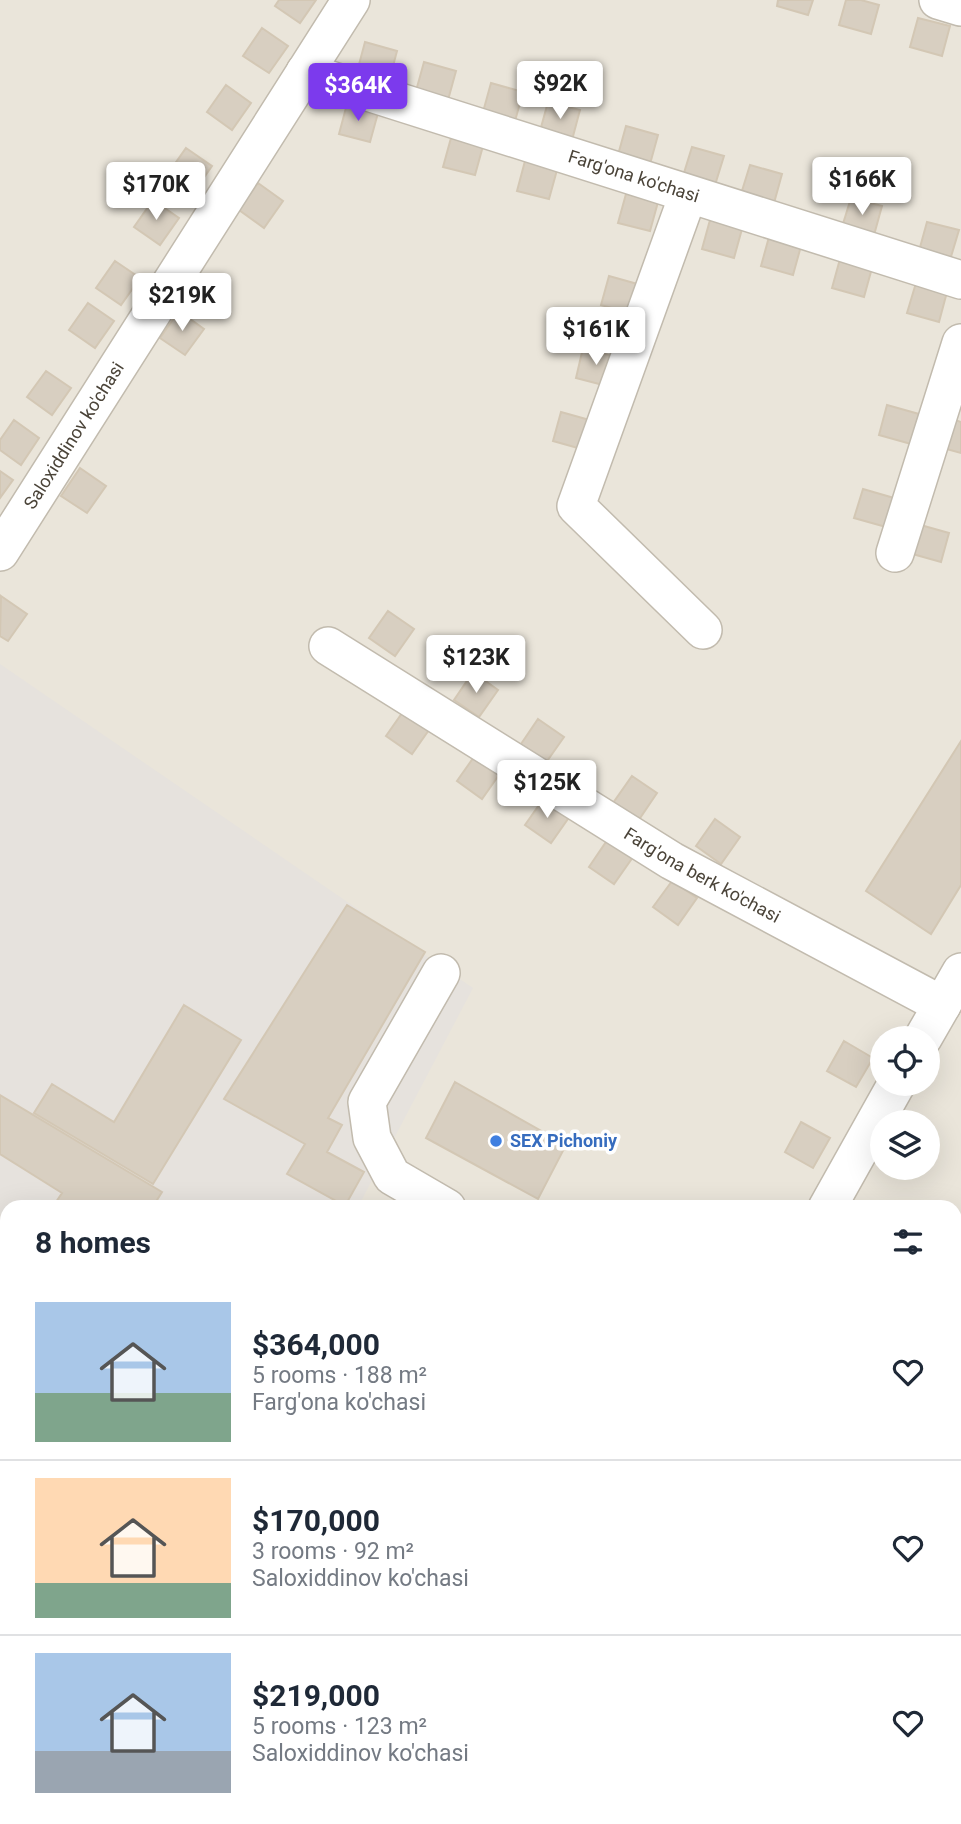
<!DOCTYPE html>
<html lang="en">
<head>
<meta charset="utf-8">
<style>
	body { margin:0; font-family:Roboto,sans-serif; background:#f6f6f7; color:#1f2937; height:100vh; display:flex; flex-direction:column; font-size:26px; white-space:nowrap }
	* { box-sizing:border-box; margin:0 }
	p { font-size:23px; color:#747a83 }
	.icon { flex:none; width:38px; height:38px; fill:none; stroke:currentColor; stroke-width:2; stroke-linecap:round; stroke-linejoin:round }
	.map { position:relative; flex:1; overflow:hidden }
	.panel { position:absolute; left:0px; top:1200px; width:962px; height:625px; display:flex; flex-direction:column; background:#fff; border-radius:21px 21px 0 0; box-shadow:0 7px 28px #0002 }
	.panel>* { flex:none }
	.buttons { position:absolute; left:870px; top:1026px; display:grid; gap:14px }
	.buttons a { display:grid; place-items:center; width:70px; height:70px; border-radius:50%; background:#fff; box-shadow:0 7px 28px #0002; font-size:35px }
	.price { position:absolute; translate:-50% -60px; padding:0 16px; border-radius:7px; background:#fff; color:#222; font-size:23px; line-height:46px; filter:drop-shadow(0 2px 4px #0008) }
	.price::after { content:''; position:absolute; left:50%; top:42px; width:21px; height:16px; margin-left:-10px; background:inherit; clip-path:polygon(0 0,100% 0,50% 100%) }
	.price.current { background:#7c3aed; color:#fff }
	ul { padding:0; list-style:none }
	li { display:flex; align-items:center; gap:21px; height:175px; padding:0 35px }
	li+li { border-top:2px solid #e0e1e3 }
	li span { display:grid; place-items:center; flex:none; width:196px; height:140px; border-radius:0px; color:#555 }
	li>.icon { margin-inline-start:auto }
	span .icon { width:84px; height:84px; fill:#fffc; stroke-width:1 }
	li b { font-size:30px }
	h2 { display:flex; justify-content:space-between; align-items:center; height:84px; padding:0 35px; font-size:30px }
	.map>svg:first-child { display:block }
	.residential { fill:#eae5da; fill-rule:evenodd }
	.industrial { fill:#e6e2dd }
	.building { fill:#d8cfc1; stroke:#d3c7b4; stroke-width:2 }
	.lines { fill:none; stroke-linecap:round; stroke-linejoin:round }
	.minor-casing { stroke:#c2bbae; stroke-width:40 }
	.minor { stroke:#fff; stroke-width:37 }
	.shop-dot { fill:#3f7fe0; stroke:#fff; stroke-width:2.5 }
	.labels { text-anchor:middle; stroke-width:7; stroke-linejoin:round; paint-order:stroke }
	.street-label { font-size:18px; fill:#4b4439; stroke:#fff }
	.shop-label { font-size:18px; font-weight:bold; fill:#366cbe; stroke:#fff; text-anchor:start }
</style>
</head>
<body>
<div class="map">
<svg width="961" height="1824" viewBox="0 0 961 1824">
	<rect width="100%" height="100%" fill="#f6f3ec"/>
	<path class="residential" d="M0 0H961V1824H0ZM882 1038H928V1083H882ZM882 1122H928V1167H882ZM7 1208H956V1818H7Z"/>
	<path class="industrial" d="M0 664 473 988 358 1207 7 1208V1448L0 1444Z"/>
	<path class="building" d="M279 0H316L300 23 275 6Z
		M778 0H813L808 15 777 6Z
		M846 0H861L879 5 871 34 839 25Z
		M918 18 950 26 942 56 910 47Z
		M262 28 288 46 269 73 243 56Z
		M365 42 397 51 389 81 357 72Z
		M424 62 456 71 448 100 416 91Z
		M491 83 523 92 515 121 483 112Z
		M226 85 251 103 232 130 207 112Z
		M548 102 580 110 572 140 540 131Z
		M347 104 378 113 370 142 339 134Z
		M626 126 658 135 650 164 618 155Z
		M451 138 483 146 475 175 443 167Z
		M692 147 724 156 715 185 683 176Z
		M186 148 212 166 193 193 167 175Z
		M525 161 557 170 549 199 517 191Z
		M750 165 782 174 774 203 741 194Z
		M258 183 283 201 264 228 239 210Z
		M626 194 658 202 650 231 618 223Z
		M851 198 882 206 874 235 842 227Z
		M153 200 179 218 160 245 134 227Z
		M710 220 742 229 734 258 702 249Z
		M927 222 959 230 950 260 919 251Z
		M769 237 801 246 793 275 761 266Z
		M840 259 872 268 864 297 832 288Z
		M115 261 140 278 121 305 96 288Z
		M609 276 641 285 633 314 601 305Z
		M916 283 947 292 939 322 907 313Z
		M88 303 114 321 95 348 69 330Z
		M179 311 204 329 185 355 160 338Z
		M583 348 616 357 607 386 576 378Z
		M46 371 71 388 52 415 27 397Z
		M887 405 919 414 911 444 879 435Z
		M561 412 593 421 585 450 553 441Z
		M952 419 961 422V453L943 448Z
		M14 420 39 438 21 465 0 450V440Z
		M80 468 106 486 87 513 61 496Z
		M0 471 13 480 0 498Z
		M863 489 894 498 886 527 854 518Z
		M917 524 949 533 941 562 909 553Z
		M1 596 27 614 8 641 0 636Z
		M388 611 414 629 395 656 369 638Z
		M473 672 498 690 479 717 454 700Z
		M405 709 431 727 412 754 386 736Z
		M538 719 564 737 545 764 519 747Z
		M961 741V885L931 934 866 891Z
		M476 754 501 772 482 799 457 781Z
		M632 776 657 793 638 821 613 803Z
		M544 798 570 816 551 843 525 825Z
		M715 819 740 837 721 864 696 846Z
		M608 839 633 857 614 884 589 867Z
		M672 881 697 898 678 925 653 907Z
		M347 905 425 952 328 1118 342 1125 327 1152 364 1172 345 1206 287 1174 305 1144 224 1099Z
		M184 1005 241 1040 153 1184 34 1113 52 1084 114 1122Z
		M844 1041 873 1058 856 1087 827 1071Z
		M455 1082 566 1145 538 1199 426 1138Z
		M0 1095 162 1192 152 1208H52L62 1193 0 1154Z
		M801 1122 830 1138 813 1168 785 1152Z
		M956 1231 961 1235V1311L956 1308Z
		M7 1307V1441L4 1446 0 1444V1319Z
		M956 1389 961 1392 960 1458 956 1456Z
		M956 1746 959 1749 961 1746V1798L956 1793Z
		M229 1818H262L265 1821 262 1824H224Z
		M733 1818H770L771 1819 768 1824H729Z"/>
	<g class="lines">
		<defs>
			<g id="minor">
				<path d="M938 0 961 7"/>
				<path id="s1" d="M305 72 961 280"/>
				<path d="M688 195 576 506 703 630"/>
				<path id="s2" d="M0 552 351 0"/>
				<path d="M895 553 961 343"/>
				<path id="s3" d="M328 646 672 861 942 1005"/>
				<path d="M441 973 367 1102 372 1138 392 1176 447 1208"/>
				<path d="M923 1038 961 972"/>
				<path d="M827 1208 897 1083"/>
				<path d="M956 1532 959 1534 961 1531"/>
				<path d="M0 1681 7 1687"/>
				<path d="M168 1818 175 1824"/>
				<path d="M872 1818 880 1824"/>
				<path d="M624 1824 629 1818"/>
			</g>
		</defs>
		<use href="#minor" class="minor-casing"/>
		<use href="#minor" class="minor"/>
	</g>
	<circle class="shop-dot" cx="496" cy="1141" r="7"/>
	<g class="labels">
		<g class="street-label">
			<text dy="6" stroke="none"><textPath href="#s1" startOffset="345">Farg'ona ko'chasi</textPath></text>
			<text dy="6" stroke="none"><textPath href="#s2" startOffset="138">Saloxiddinov ko'chasi</textPath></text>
			<text dy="6" stroke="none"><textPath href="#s3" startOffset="439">Farg'ona berk ko'chasi</textPath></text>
		</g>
		<g class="shop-label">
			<text x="510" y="1147">SEX Pichoniy</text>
		</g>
	</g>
</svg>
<div class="buttons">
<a><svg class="icon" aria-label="locate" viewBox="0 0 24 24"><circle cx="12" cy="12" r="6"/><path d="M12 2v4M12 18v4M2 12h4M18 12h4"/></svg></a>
<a><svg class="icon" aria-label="layers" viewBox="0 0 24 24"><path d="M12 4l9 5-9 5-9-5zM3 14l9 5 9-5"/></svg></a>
</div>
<b class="price" style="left:560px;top:121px">$92K</b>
<b class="price current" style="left:358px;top:123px">$364K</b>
<b class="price" style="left:862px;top:217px">$166K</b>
<b class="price" style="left:156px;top:222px">$170K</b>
<b class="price" style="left:182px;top:333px">$219K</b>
<b class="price" style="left:596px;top:367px">$161K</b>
<b class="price" style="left:476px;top:695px">$123K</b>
<b class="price" style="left:547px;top:820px">$125K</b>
<section class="panel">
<h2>8 homes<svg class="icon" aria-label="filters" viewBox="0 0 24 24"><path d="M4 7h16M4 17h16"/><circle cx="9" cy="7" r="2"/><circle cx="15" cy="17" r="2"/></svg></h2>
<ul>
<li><span style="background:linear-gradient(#a9c7e8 65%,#7fa58c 0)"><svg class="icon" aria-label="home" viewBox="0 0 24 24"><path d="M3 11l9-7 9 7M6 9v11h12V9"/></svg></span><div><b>$364,000</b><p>5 rooms · 188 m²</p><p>Farg'ona ko'chasi</p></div><svg class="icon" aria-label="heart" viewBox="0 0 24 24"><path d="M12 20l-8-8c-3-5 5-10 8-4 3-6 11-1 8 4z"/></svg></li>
<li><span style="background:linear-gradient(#ffd9b3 75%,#7fa58c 0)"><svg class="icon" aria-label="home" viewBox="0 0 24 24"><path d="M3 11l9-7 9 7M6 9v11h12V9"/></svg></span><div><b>$170,000</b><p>3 rooms · 92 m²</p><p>Saloxiddinov ko'chasi</p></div><svg class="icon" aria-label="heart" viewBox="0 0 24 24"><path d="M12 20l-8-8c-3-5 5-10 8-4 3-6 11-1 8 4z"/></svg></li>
<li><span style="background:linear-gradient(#a9c7e8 70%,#9aa5b1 0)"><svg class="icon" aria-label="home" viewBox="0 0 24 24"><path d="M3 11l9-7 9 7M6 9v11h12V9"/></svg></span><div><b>$219,000</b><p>5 rooms · 123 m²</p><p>Saloxiddinov ko'chasi</p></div><svg class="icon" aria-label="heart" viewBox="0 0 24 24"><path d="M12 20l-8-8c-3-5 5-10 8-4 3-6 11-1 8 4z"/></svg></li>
</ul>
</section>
</div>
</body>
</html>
